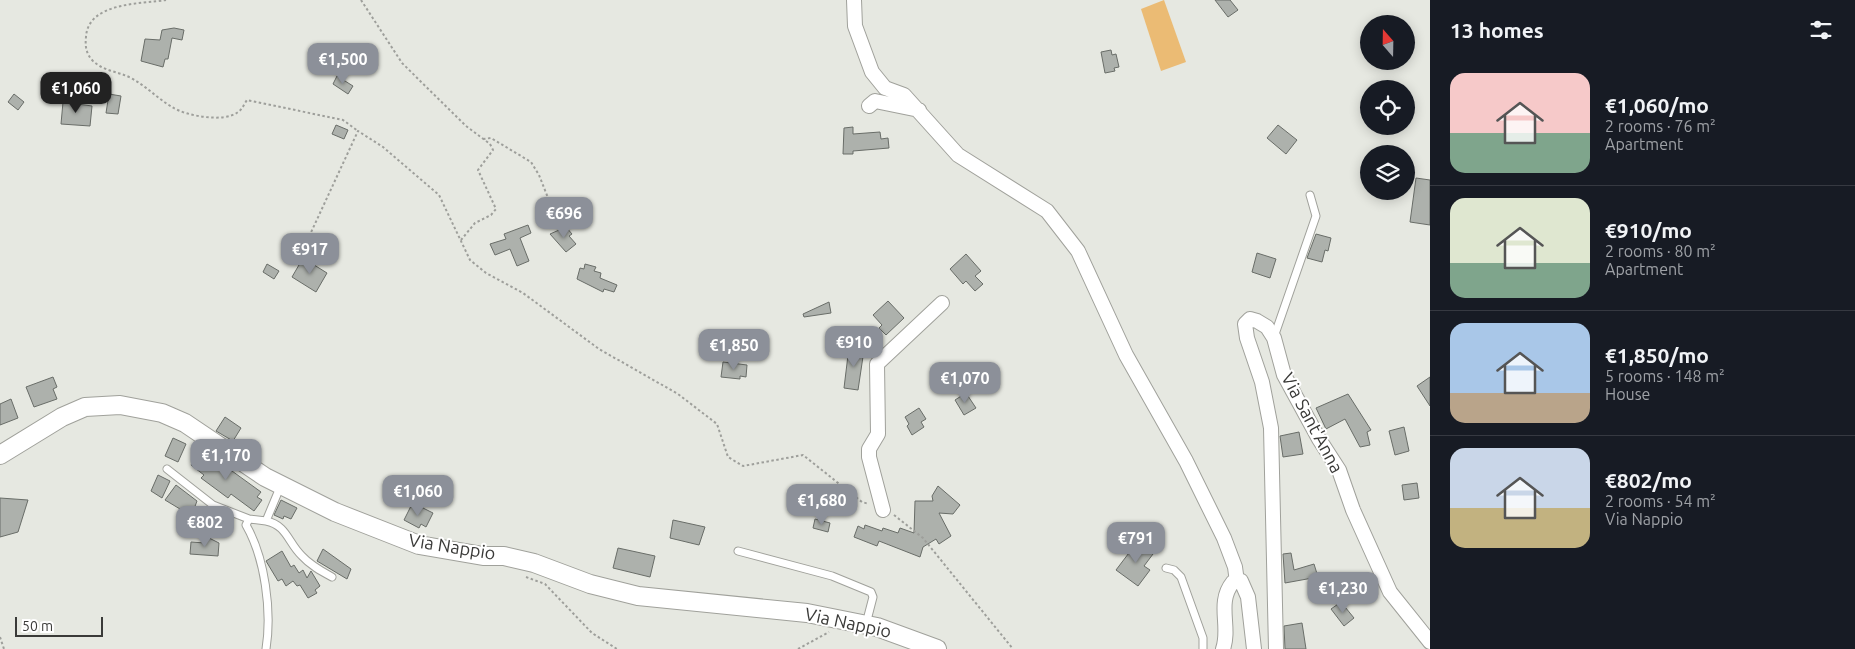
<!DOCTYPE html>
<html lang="en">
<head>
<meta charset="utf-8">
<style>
	body { margin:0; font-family:Ubuntu,sans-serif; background:#20242c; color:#f1f3f6; height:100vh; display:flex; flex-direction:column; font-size:19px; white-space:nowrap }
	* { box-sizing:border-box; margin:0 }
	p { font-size:16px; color:#9ea1a6 }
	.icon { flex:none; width:28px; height:28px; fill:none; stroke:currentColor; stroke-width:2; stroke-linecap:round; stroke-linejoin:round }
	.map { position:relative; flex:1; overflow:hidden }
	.panel { display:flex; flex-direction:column; background:#171b24; width:425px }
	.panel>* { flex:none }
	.needle { width:32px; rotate:340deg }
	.buttons { position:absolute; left:1360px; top:15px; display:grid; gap:10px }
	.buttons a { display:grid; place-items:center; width:55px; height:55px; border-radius:50%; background:#171b24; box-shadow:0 2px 12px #0003; font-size:25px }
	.scale { position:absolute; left:15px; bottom:12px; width:88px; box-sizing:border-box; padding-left:5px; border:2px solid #3a3a38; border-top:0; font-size:14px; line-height:18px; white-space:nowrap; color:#3a3a38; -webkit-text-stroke:4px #fff; paint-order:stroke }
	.price { position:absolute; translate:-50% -42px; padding:0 11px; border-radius:10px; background:#8c9099; color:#fff; font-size:16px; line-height:32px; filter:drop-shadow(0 1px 2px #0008) }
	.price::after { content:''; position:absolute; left:50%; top:30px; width:15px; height:11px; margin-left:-8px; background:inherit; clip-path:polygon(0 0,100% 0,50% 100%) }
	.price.on { background:#222; color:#fff }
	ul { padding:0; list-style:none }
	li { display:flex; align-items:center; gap:15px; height:125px; padding:0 20px }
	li+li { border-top:1px solid #363941 }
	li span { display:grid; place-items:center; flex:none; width:140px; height:100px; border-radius:15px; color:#555 }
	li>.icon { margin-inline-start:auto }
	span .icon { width:60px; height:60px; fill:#fffc; stroke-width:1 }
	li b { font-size:21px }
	h2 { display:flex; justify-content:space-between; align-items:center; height:60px; padding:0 20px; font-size:21px }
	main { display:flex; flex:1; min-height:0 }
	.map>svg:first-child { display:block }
	.green { fill:#ebbb74 }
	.building { fill:#adb1ac; stroke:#696d68 }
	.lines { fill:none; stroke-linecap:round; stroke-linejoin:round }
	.service-casing { stroke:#a0a19b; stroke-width:9 }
	.minor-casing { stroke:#a0a19b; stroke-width:16 }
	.tertiary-casing { stroke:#a0a19b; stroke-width:20 }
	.path { stroke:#9e9f9b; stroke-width:2; stroke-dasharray:2.5 2.5; stroke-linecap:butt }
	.service { stroke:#fff; stroke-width:7 }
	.minor { stroke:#fff; stroke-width:14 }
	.tertiary { stroke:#fff; stroke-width:18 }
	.labels { text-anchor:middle; stroke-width:4; stroke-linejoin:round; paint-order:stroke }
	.street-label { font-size:18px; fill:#3a3a38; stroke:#fff }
</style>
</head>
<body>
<main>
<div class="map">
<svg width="1430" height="649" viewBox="0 0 1430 649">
	<rect width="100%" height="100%" fill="#e6e8e1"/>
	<path class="green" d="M1164 0 1186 62 1161 71 1141 9Z"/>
	<path class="building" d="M1215 0H1230L1238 10 1228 17Z
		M174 28 184 30 182 40 172 38 168 59H165L163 67 141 61 145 39 160 40 162 30Z
		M1111 50 1112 55 1116 54 1119 67 1114 68 1115 71 1105 73 1101 52Z
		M337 76 353 86 348 94 333 84Z
		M14 94 24 102 18 110 8 102Z
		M109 94 121 96 118 114 106 113Z
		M63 102 92 106 90 126 61 124Z
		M336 125 348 130 344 139 332 134Z
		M1278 125 1297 140 1286 154 1267 138Z
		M853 127V134L880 132 881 139 888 138 889 148 853 151V154H843L844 128Z
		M1416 178 1430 180V225L1410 222Z
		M528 225 531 233 520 238 529 261 517 266 510 249 495 255 490 244 506 239 504 234Z
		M566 227 572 234 569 236 576 244 566 252 550 234Z
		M1316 234 1331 238 1328 251 1325 250 1322 262 1307 258Z
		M1257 253 1276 259 1270 278 1252 272Z
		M966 254 981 271 975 276 983 284 975 291 966 281 963 284 950 269Z
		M303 258 327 273 316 292 292 277Z
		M267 264 279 271 274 279 263 272Z
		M585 264 596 267 594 271 601 273 600 278 617 285 614 292 604 289 603 292 577 279 580 268 584 269Z
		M888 301 904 318 886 335 879 328 882 325 873 315Z
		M829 302 831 313 804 317 803 314Z
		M849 347 864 350 858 390 844 388Z
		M723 362 747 365 746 377 740 376V379L721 377Z
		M53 377 57 387 53 389 57 399 34 407 26 387Z
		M1430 377V406L1417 386Z
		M966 393 976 408 964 415 955 400Z
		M1348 394 1371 430 1367 432 1370 445 1360 447 1345 419 1326 429 1316 408Z
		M11 399 18 418 0 425V404Z
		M919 408 926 419 921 422 924 427 912 435 907 426 909 424 905 417Z
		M225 417 241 428 233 441 216 431Z
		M1404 427 1409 451 1395 455 1389 431Z
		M1299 432 1303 454 1283 457 1280 436Z
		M173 438 186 444 178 462 165 456Z
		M203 450 261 492 257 497 262 500 254 511 231 494 228 498 201 478 204 475 191 465Z
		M158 475 170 481 162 498 151 491Z
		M1417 483 1419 498 1404 500 1402 485Z
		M176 485 197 501 194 509H188L185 512 165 500Z
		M938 486 960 505 953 514 939 513 951 536 939 544 936 539 923 547 920 557 879 541 877 546 854 537 858 526 864 529 865 525 882 531 883 528 898 533 900 528 914 533 915 501H933L932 496Z
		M392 491H402L403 501H392Z
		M0 498 28 500 18 532 0 537Z
		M281 500 297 508 291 519 284 516 283 519 274 515Z
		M411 506 419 511 421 507 433 513 426 527 421 524 419 528 404 520Z
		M815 519 830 523 828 532 813 528Z
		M673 520 705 527 699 545 670 538Z
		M205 536 219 543 218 556 190 554 191 542 205 543Z
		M1138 541 1153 554 1144 566 1150 570 1138 586 1116 570Z
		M618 548 655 556 650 577 613 568Z
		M323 549 351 569 347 579 317 561Z
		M282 551 291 567 294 565 299 573 303 570 307 578 311 571 320 586 315 590 317 593 308 598 300 585 297 586 293 581 286 586 282 579 278 581 266 561Z
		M1291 553 1294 570 1314 564 1318 577 1285 583 1283 554Z
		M1341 602 1354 618 1344 626 1331 609Z
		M1302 623 1306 649H1285L1284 626Z"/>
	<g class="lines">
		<defs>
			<path id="service" d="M1274 337 1316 216 1310 195
				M167 469 213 505 249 519
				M266 521C287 525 288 543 302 556 310 565 321 571 332 577
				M738 551 832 576 871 592 873 597 866 624
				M1166 568 1174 570 1181 577 1203 638V649
				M266 649C272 611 265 558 246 525L249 519 266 521 281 485"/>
			<path id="minor" d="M854 0 855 26 872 72 885 88 904 95 958 155 1047 211 1078 251 1126 355 1186 461 1224 538 1235 567 1237 582
				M869 106 875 101 919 110
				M883 510 869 457V449L878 434 877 364 942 303
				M1223 649C1231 626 1216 603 1233 582L1241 581 1248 597 1254 649
				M1276 649 1271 428 1262 382 1247 338 1245 324 1250 319 1257 321 1267 327 1274 338 1284 375 1319 439 1339 470 1353 510 1390 592 1430 642"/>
			<path id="tertiary" d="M0 455 62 417 85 407 120 405 162 413 185 423 265 477 335 512 419 545 483 556H504L534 563 590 584 638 596 807 613 877 627 937 649"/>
		</defs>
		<use href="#service" class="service-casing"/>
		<use href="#minor" class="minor-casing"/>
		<use href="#tertiary" class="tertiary-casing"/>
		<path class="path" d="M166 0C141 4 88 2 86 37 85 46 86 54 93 61 105 72 118 71 131 78 146 86 157 98 172 107 186 116 224 123 238 112 242 110 244 104 247 100L343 120 358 131
			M361 0 402 63 466 126 490 144 493 150 478 170 496 209 491 215 475 223 461 240
			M483 139 491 138 531 162 539 175 552 208
			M307 241 358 131 383 147 439 195 470 260 486 273 523 293 599 349 678 394 717 424 728 457 743 466 803 455 862 502 869 504
			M894 515 923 538 1013 649
			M526 577 545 584 592 633 617 649
			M0 637 4 649
			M798 649 829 632"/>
		<use href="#service" class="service"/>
		<use href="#minor" class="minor"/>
		<use href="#tertiary" class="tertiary"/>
	</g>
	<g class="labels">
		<g class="street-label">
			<text transform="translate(1312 423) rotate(62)" y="6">Via Sant'Anna</text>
			<text transform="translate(452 547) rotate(9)" y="6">Via Nappio</text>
			<text transform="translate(848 623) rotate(12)" y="6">Via Nappio</text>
		</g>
	</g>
</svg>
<div class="buttons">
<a><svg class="needle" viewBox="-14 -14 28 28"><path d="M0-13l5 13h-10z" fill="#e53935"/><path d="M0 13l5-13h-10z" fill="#9ea1a6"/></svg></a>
<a><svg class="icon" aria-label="locate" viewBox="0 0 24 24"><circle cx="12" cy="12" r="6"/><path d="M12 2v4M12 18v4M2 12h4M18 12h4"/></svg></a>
<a><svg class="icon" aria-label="layers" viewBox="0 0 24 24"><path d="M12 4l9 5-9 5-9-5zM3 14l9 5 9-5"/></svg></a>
</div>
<div class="scale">50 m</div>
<b class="price" style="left:343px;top:85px">€1,500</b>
<b class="price on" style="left:76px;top:114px">€1,060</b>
<b class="price" style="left:564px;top:239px">€696</b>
<b class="price" style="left:310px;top:275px">€917</b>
<b class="price" style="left:854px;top:368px">€910</b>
<b class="price" style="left:734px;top:371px">€1,850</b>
<b class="price" style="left:965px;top:404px">€1,070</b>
<b class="price" style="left:226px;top:481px">€1,170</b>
<b class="price" style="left:418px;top:517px">€1,060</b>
<b class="price" style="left:822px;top:526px">€1,680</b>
<b class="price" style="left:205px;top:548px">€802</b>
<b class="price" style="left:1136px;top:564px">€791</b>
<b class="price" style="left:1343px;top:614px">€1,230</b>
</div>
<section class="panel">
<h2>13 homes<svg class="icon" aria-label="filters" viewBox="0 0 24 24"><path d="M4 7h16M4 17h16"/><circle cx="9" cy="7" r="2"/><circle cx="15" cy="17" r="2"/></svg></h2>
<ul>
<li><span style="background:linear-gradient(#f6c9c9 60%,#7fa58c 0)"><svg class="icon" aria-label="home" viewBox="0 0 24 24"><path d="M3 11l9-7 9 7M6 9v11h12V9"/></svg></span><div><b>€1,060/mo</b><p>2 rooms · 76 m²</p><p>Apartment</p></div></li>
<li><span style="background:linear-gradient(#dfe7d0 65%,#7fa58c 0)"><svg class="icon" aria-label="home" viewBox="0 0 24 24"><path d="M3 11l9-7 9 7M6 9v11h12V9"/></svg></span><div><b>€910/mo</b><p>2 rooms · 80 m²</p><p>Apartment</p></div></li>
<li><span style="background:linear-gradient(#a9c7e8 70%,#b9a48a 0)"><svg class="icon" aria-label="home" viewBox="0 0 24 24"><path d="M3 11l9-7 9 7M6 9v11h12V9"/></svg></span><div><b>€1,850/mo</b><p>5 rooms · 148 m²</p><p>House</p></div></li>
<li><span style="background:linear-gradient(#c9d6e8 60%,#c2b280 0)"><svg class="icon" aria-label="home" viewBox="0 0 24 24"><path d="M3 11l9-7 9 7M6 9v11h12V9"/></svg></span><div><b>€802/mo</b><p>2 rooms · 54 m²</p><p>Via Nappio</p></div></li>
</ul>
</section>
</main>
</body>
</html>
